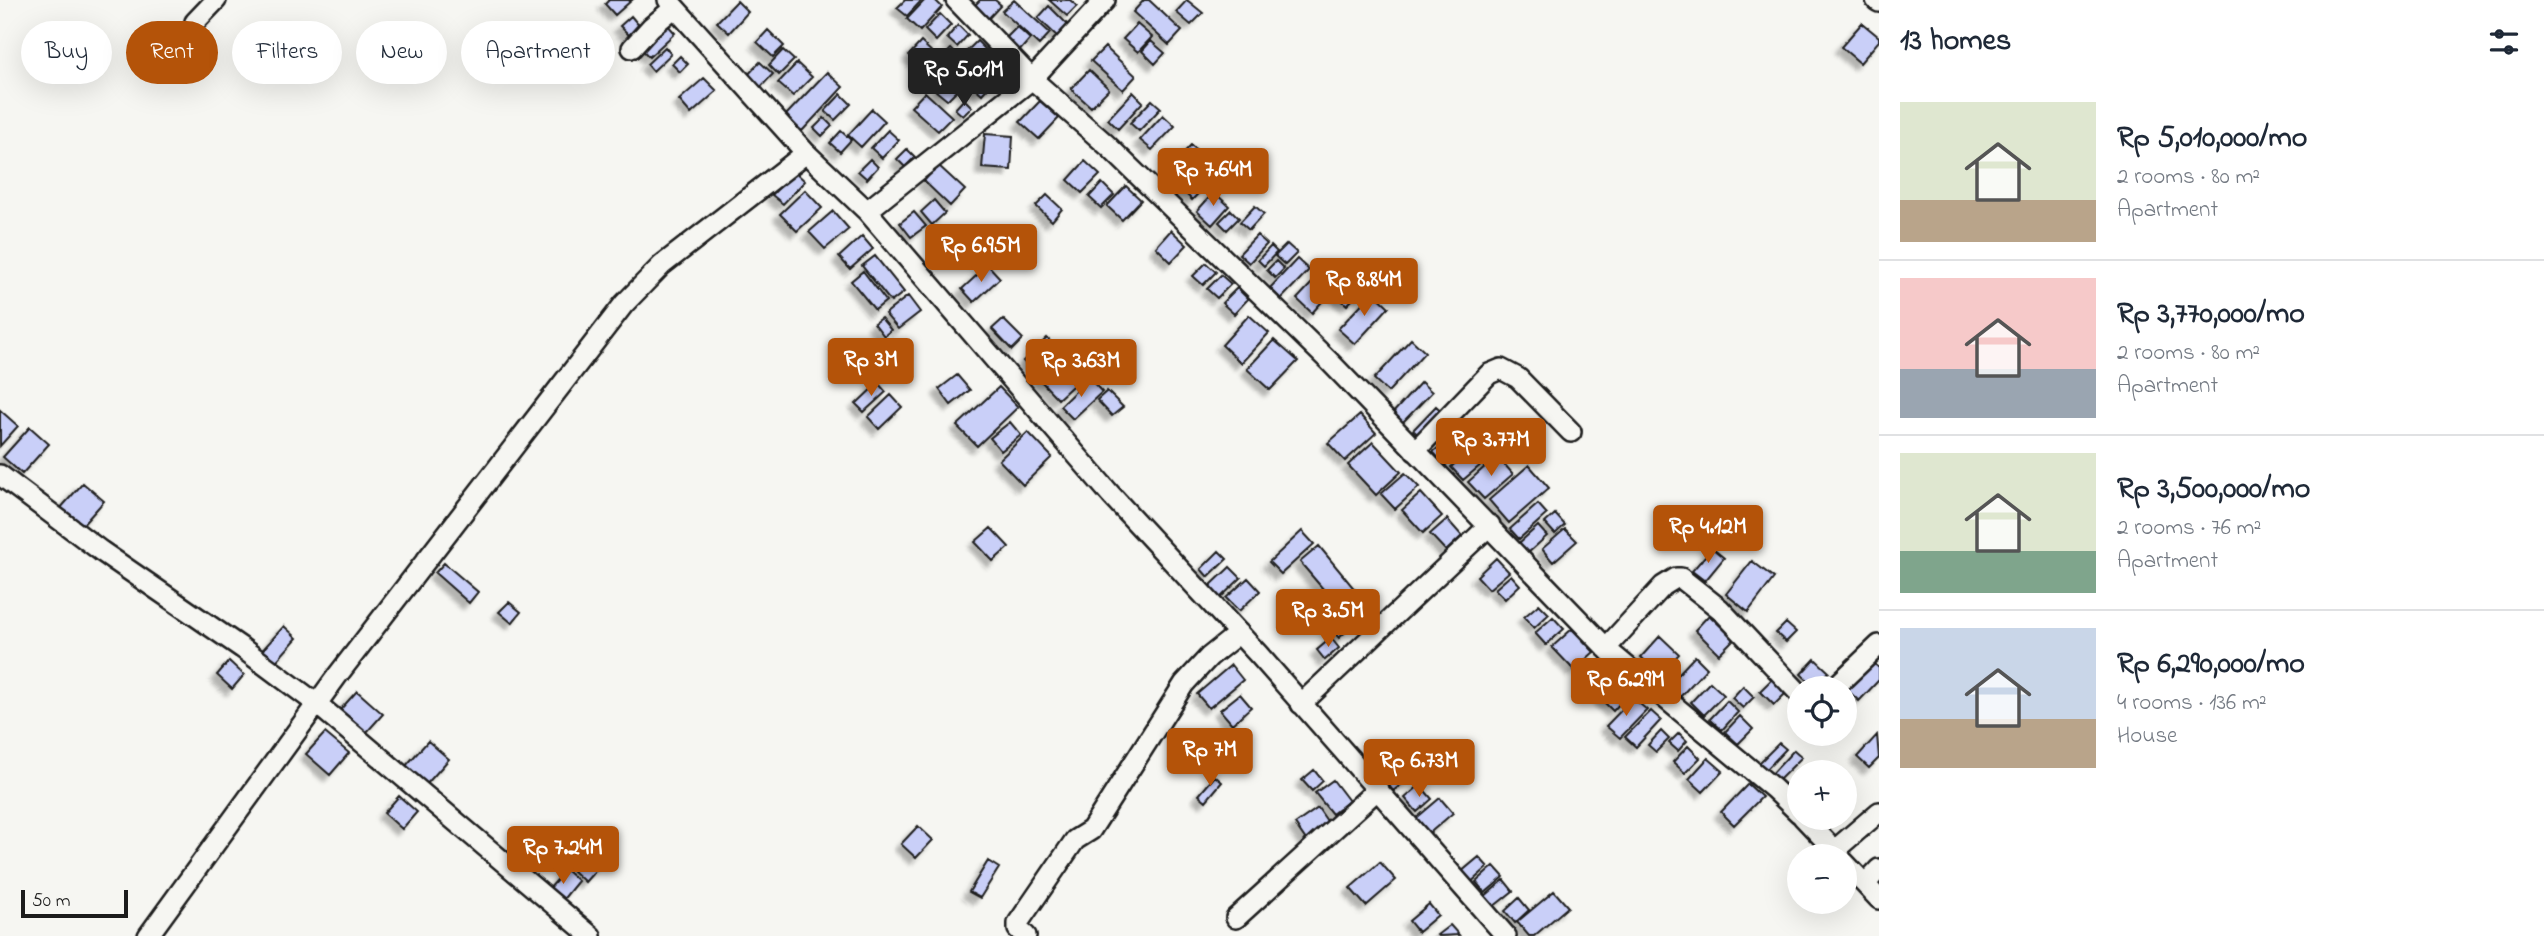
<!DOCTYPE html>
<html lang="en">
<head>
<meta charset="utf-8">
<style>
	body { margin:0; font-family:"Indie Flower",sans-serif; background:#f6f6f7; color:#1f2937; height:100vh; display:flex; flex-direction:column; font-size:26px; white-space:nowrap }
	* { box-sizing:border-box; margin:0 }
	p { font-size:23px; color:#747a83 }
	.icon { flex:none; width:38px; height:38px; fill:none; stroke:currentColor; stroke-width:2; stroke-linecap:round; stroke-linejoin:round }
	.map { position:relative; flex:1; overflow:hidden }
	.details { display:flex; flex-direction:column; background:#fff; width:665px }
	.details>* { flex:none }
	.banner { position:absolute; left:21px; top:21px; width:665px; height:63px; display:flex; gap:14px }
	.tools { position:absolute; left:1787px; top:676px; display:grid; gap:14px }
	.tools a { display:grid; place-items:center; width:70px; height:70px; border-radius:50%; background:#fff; box-shadow:0 7px 28px #0002; font-size:35px }
	.scale { position:absolute; left:21px; bottom:18px; width:107px; box-sizing:border-box; padding-left:7px; border:4px solid #1c1c1c; border-top:0; font-size:19px; line-height:24px; white-space:nowrap; color:#1c1c1c; -webkit-text-stroke:5px #f6f6f2; paint-order:stroke }
	.price { position:absolute; translate:-50% -60px; padding:0 16px; border-radius:7px; background:#b45309; color:#fff; font-size:23px; line-height:46px; filter:drop-shadow(0 2px 4px #0008) }
	.price::after { content:''; position:absolute; left:50%; top:42px; width:21px; height:16px; margin-left:-10px; background:inherit; clip-path:polygon(0 0,100% 0,50% 100%) }
	.price.selected { background:#222; color:#fff }
	ul { padding:0; list-style:none }
	li { display:flex; align-items:center; gap:21px; height:175px; padding:0 21px }
	li+li { border-top:2px solid #e0e1e3 }
	li span { display:grid; place-items:center; flex:none; width:196px; height:140px; border-radius:0px; color:#555 }
	li>.icon { margin-inline-start:auto }
	span .icon { width:84px; height:84px; fill:#fffc; stroke-width:1 }
	li b { font-size:30px }
	h2 { display:flex; justify-content:space-between; align-items:center; height:84px; padding:0 21px; font-size:30px }
	.pill { padding:0 24px; border-radius:32px; background:#fff; box-shadow:0 7px 28px #0002; font-size:24px; line-height:63px }
	.pill.selected { background:#b45309; color:#fff }
	main { display:flex; flex:1; min-height:0 }
	.map>svg:first-child { display:block }
	.building { fill:#c9cff8; stroke:#1c1c1c; stroke-width:2; filter:url(#shadow) }
	.lines { fill:none; stroke-linecap:round; stroke-linejoin:round }
	.minor-casing { stroke:#1c1c1c; stroke-width:24 }
	.minor { stroke:#f6f6f2; stroke-width:19 }
</style>
</head>
<body>
<main>
<div class="map">
<svg width="1879" height="936" viewBox="0 0 1879 936">
	<defs>
		<filter id="shadow"><feDropShadow dx="-6" dy="6" stdDeviation="2" flood-color="#0004"/></filter>
	</defs>
	<rect width="100%" height="100%" fill="#f6f6f2"/>
	<filter id="ink" filterUnits="userSpaceOnUse"><feTurbulence type="fractalNoise" baseFrequency=".0143" numOctaves="2"/><feDisplacementMap in="SourceGraphic" scale="14" xChannelSelector="R" yChannelSelector="G"/><feConvolveMatrix kernelMatrix="1 2 1 2 8 2 1 2 1" color-interpolation-filters="sRGB"/></filter>
	<g filter="url(#ink)">
		<path class="building" d="M609 0H632L615 15 605 4Z
			M905 0H922L907 16 897 8Z
			M925 0H935L942 7 920 31 907 19Z
			M980 0H995L1001 5 986 21 972 8Z
			M1014 0 1050 33 1039 45 1002 11Z
			M1049 0H1070L1077 6 1067 16Z
			M1144 0H1149L1182 31 1169 45 1133 12Z
			M1187 0 1203 13 1191 25 1176 12Z
			M737 1 748 12 729 33 717 22Z
			M1049 6 1071 28 1060 39 1038 18Z
			M940 14 951 25 936 41 925 30Z
			M631 16 641 28 631 37 620 26Z
			M666 23 675 33 649 57 639 46Z
			M1862 23 1879 37V41L1860 63 1841 47Z
			M1137 24 1152 37 1138 52 1123 39Z
			M958 25 968 35 957 47 947 38Z
			M1017 27 1030 39 1017 54 1003 41Z
			M768 30 784 46 773 57 757 42Z
			M977 41 986 50 977 60 967 51Z
			M1151 41 1165 53 1155 64 1142 51Z
			M921 42 935 55 923 68 909 55Z
			M665 47 671 54 653 71 647 64Z
			M1105 47 1136 76 1123 90 1091 61Z
			M951 49 963 61 950 76 937 64Z
			M783 50 794 60 779 75 769 65Z
			M680 56 688 64 680 72 672 64Z
			M990 56 1000 66 992 74 982 65Z
			M760 62 773 74 758 90 745 78Z
			M797 63 812 77 793 96 778 83Z
			M977 66 994 81 982 94 965 79Z
			M1089 70 1109 89 1091 107 1071 89Z
			M827 72 843 87 802 131 785 116Z
			M704 78 717 91 691 114 679 100Z
			M947 79 958 89 947 100 936 91Z
			M925 92 952 117 938 131 911 107Z
			M1133 92 1143 102 1118 129 1108 119Z
			M841 94 851 104 835 120 825 111Z
			M964 99 972 107 963 116 955 109Z
			M1152 100 1161 108 1139 131 1130 123Z
			M1040 101 1059 118 1039 139 1020 122Z
			M872 109 885 121 861 147 848 135Z
			M1163 115 1175 126 1152 150 1140 140Z
			M824 118 832 126 822 136 814 128Z
			M888 130 899 140 882 158 871 148Z
			M841 131 851 140 840 152 830 143Z
			M985 134 1013 136 1011 170 982 168Z
			M1191 145 1207 159 1182 186 1167 171Z
			M907 149 915 157 905 167 897 159Z
			M870 159 878 167 867 179 858 171Z
			M1085 161 1100 175 1082 193 1068 180Z
			M938 165 965 190 950 206 924 181Z
			M1202 168 1213 178 1192 200 1182 190Z
			M794 171 805 181 783 204 772 195Z
			M1102 183 1114 195 1101 208 1089 197Z
			M1126 186 1141 200 1122 220 1107 206Z
			M805 190 822 208 797 231 780 214Z
			M1214 192 1229 206 1212 225 1197 211Z
			M1047 195 1062 209 1052 221 1036 206Z
			M934 200 945 213 932 225 921 212Z
			M1255 206 1264 214 1249 230 1240 222Z
			M1231 210 1239 218 1227 230 1219 222Z
			M833 211 849 229 825 249 809 232Z
			M914 212 926 226 911 237 900 223Z
			M1171 230 1187 245 1171 262 1156 247Z
			M1257 235 1267 244 1249 263 1239 254Z
			M862 236 873 249 850 269 839 257Z
			M1287 244 1297 253 1285 265 1275 256Z
			M1271 246 1277 252 1264 266 1258 260Z
			M875 256 904 292 891 302 862 266Z
			M1297 259 1309 270 1281 299 1270 288Z
			M1276 261 1284 269 1275 278 1267 270Z
			M1206 263 1216 272 1203 285 1193 276Z
			M988 265 1000 278 974 302 962 289Z
			M1358 268 1373 282 1360 296 1345 281Z
			M863 271 886 301 875 310 851 281Z
			M1221 275 1231 284 1217 298 1207 289Z
			M1313 282 1328 295 1312 313 1297 299Z
			M1344 284 1357 295 1347 305 1335 294Z
			M1237 288 1248 299 1234 314 1222 303Z
			M1373 292 1389 307 1355 344 1338 329Z
			M908 296 920 312 898 329 885 314Z
			M1249 315 1269 333 1241 363 1222 345Z
			M881 318 891 330 884 336 874 323Z
			M1003 319 1023 339 1012 350 992 329Z
			M1047 338 1062 354 1037 376 1023 361Z
			M1411 339 1425 352 1388 392 1374 379Z
			M1274 340 1298 361 1270 390 1247 369Z
			M1064 356 1083 376 1058 399 1039 379Z
			M957 375 970 390 951 405 939 389Z
			M1089 378 1102 392 1073 419 1060 406Z
			M1421 382 1432 392 1402 423 1392 414Z
			M878 383 886 392 864 412 856 404Z
			M999 387 1018 407 977 446 957 426Z
			M1107 391 1123 407 1112 416 1097 400Z
			M891 395 902 407 879 429 868 417Z
			M1436 406 1446 415 1423 439 1413 430Z
			M0 410 18 426 0 446Z
			M1360 415 1376 433 1345 461 1328 443Z
			M1010 422 1021 435 1001 451 990 438Z
			M30 427 49 444 22 474 3 457Z
			M1459 430 1471 443 1445 465 1433 452Z
			M1028 432 1052 457 1023 485 999 460Z
			M1373 442 1401 472 1376 495 1348 465Z
			M1476 445 1488 459 1463 480 1451 467Z
			M1497 456 1513 474 1484 499 1468 482Z
			M1529 465 1549 488 1509 523 1489 500Z
			M1405 473 1419 487 1395 509 1381 494Z
			M83 483 104 501 80 528 59 510Z
			M1421 493 1442 516 1423 533 1402 510Z
			M1538 504 1547 514 1519 539 1510 529Z
			M1555 514 1565 525 1555 534 1545 523Z
			M1447 519 1462 536 1446 551 1430 534Z
			M1538 526 1547 536 1528 553 1519 543Z
			M991 528 1009 547 993 561 975 542Z
			M1565 529 1577 541 1553 562 1542 549Z
			M1302 531 1314 544 1281 574 1269 562Z
			M1319 546 1371 609 1353 624 1300 562Z
			M1712 548 1724 558 1705 581 1692 571Z
			M1219 551 1227 559 1208 577 1201 569Z
			M1496 558 1509 572 1489 589 1477 576Z
			M1752 561 1774 578 1748 612 1726 594Z
			M444 563 478 592 469 603 435 573Z
			M1230 567 1241 578 1220 598 1209 587Z
			M1511 575 1520 585 1505 599 1495 589Z
			M1248 578 1260 591 1239 611 1226 598Z
			M1324 596 1350 628 1339 638 1312 606Z
			M509 602 521 612 512 623 499 612Z
			M1539 604 1549 614 1534 628 1524 617Z
			M1709 615 1734 639 1719 654 1695 630Z
			M1553 617 1564 629 1546 645 1535 633Z
			M1786 623 1796 632 1786 642 1776 633Z
			M284 626 297 638 272 666 258 655Z
			M1572 629 1594 652 1574 670 1552 647Z
			M1660 636 1679 654 1660 675 1641 657Z
			M1331 638 1339 648 1325 660 1317 650Z
			M1695 656 1707 668 1679 698 1667 686Z
			M1815 659 1829 672 1815 687 1801 674Z
			M1870 660 1879 668V680L1859 701 1844 687Z
			M229 661 244 675 232 689 217 675Z
			M1231 665 1243 680 1209 708 1197 694Z
			M1772 679 1786 693 1774 705 1760 691Z
			M1617 680 1630 692 1613 711 1600 698Z
			M1710 682 1724 695 1704 715 1691 702Z
			M1743 686 1754 697 1743 708 1732 698Z
			M357 691 383 714 366 733 340 710Z
			M1240 694 1251 707 1232 724 1220 710Z
			M1633 698 1647 710 1620 738 1606 726Z
			M1727 701 1738 712 1722 730 1710 719Z
			M1651 711 1661 720 1636 747 1625 737Z
			M1740 716 1753 729 1738 744 1725 732Z
			M1661 731 1669 739 1656 752 1648 745Z
			M325 733 349 753 330 775 306 754Z
			M1233 733 1243 744 1233 752 1224 741Z
			M1679 733 1687 741 1678 751 1669 743Z
			M1877 735 1879 758 1869 768 1857 757Z
			M428 741 449 759 425 786 404 768Z
			M1779 743 1786 749 1760 776 1753 769Z
			M1688 746 1700 758 1685 773 1673 762Z
			M1389 747 1413 775 1393 791 1370 764Z
			M1794 750 1802 757 1777 782 1770 776Z
			M1708 758 1723 771 1703 792 1689 779Z
			M1314 770 1323 781 1312 791 1302 780Z
			M1215 776 1222 782 1206 801 1199 795Z
			M1333 780 1349 801 1332 814 1315 793Z
			M1748 784 1762 797 1734 825 1721 812Z
			M1420 785 1432 799 1417 812 1405 798Z
			M399 796 417 812 402 829 384 813Z
			M1440 798 1453 813 1426 836 1413 821Z
			M1318 808 1329 824 1306 840 1295 824Z
			M918 826 933 840 916 858 901 844Z
			M590 851 603 862 585 882 573 871Z
			M1479 857 1488 867 1469 884 1460 873Z
			M988 861 999 868 980 898 969 892Z
			M1380 862 1396 880 1366 906 1350 888Z
			M1494 866 1504 877 1485 893 1476 882Z
			M566 870 578 881 561 902 548 890Z
			M1504 880 1513 891 1493 907 1484 897Z
			M1554 891 1568 907 1534 936H1529L1517 922Z
			M1519 898 1529 910 1515 923 1505 911Z
			M1429 904 1438 915 1418 932 1409 921Z
			M1450 925 1459 935 1438 936 1437 935Z"/>
		<g class="lines">
			<defs>
				<path id="minor" d="M668 0 806 153 867 211 1111 495 1259 655 1506 936
					M956 0 1032 79 1108 146 1329 361 1612 654 1774 789 1799 813
					M1876 0 1879 2
					M195 22 216 0
					M632 48 651 27 674 8
					M867 211 1032 79 1105 0
					M1415 451 1489 374 1501 369 1518 378 1571 432
					M0 475 101 551 242 648 317 704 591 936
					M1606 648 1663 586 1676 578H1681L1720 609 1799 693
					M1834 688 1879 645
					M1301 704 1490 525
					M1803 817 1840 856
					M1835 850 1879 812
					M1844 862 1879 899
					M1865 884 1879 869
					M1236 918 1378 789
					M148 936 337 676 624 304 662 265 806 153
					M1026 936 1018 929V923L1075 840 1091 830 1184 684 1209 657 1239 633"/>
			</defs>
			<use href="#minor" class="minor-casing"/>
			<use href="#minor" class="minor"/>
		</g>
	</g>
</svg>
<div class="tools">
<a><svg class="icon" aria-label="locate" viewBox="0 0 24 24"><circle cx="12" cy="12" r="6"/><path d="M12 2v4M12 18v4M2 12h4M18 12h4"/></svg></a>
<a>+</a>
<a>−</a>
</div>
<div class="scale">50 m</div>
<b class="price selected" style="left:964px;top:108px">Rp 5.01M</b>
<b class="price" style="left:1213px;top:208px">Rp 7.64M</b>
<b class="price" style="left:981px;top:284px">Rp 6.95M</b>
<b class="price" style="left:1364px;top:318px">Rp 8.84M</b>
<b class="price" style="left:871px;top:398px">Rp 3M</b>
<b class="price" style="left:1081px;top:399px">Rp 3.63M</b>
<b class="price" style="left:1491px;top:478px">Rp 3.77M</b>
<b class="price" style="left:1708px;top:565px">Rp 4.12M</b>
<b class="price" style="left:1328px;top:649px">Rp 3.5M</b>
<b class="price" style="left:1626px;top:718px">Rp 6.29M</b>
<b class="price" style="left:1210px;top:788px">Rp 7M</b>
<b class="price" style="left:1419px;top:799px">Rp 6.73M</b>
<b class="price" style="left:563px;top:886px">Rp 7.24M</b>
<div class="banner">
<a class="pill">Buy</a>
<a class="pill selected">Rent</a>
<a class="pill">Filters</a>
<a class="pill">New</a>
<a class="pill">Apartment</a>
</div>
</div>
<section class="details">
<h2>13 homes<svg class="icon" aria-label="filters" viewBox="0 0 24 24"><path d="M4 7h16M4 17h16"/><circle cx="9" cy="7" r="2"/><circle cx="15" cy="17" r="2"/></svg></h2>
<ul>
<li><span style="background:linear-gradient(#dfe7d0 70%,#b9a48a 0)"><svg class="icon" aria-label="home" viewBox="0 0 24 24"><path d="M3 11l9-7 9 7M6 9v11h12V9"/></svg></span><div><b>Rp 5,010,000/mo</b><p>2 rooms · 80 m²</p><p>Apartment</p></div></li>
<li><span style="background:linear-gradient(#f6c9c9 65%,#9aa5b1 0)"><svg class="icon" aria-label="home" viewBox="0 0 24 24"><path d="M3 11l9-7 9 7M6 9v11h12V9"/></svg></span><div><b>Rp 3,770,000/mo</b><p>2 rooms · 80 m²</p><p>Apartment</p></div></li>
<li><span style="background:linear-gradient(#dfe7d0 70%,#7fa58c 0)"><svg class="icon" aria-label="home" viewBox="0 0 24 24"><path d="M3 11l9-7 9 7M6 9v11h12V9"/></svg></span><div><b>Rp 3,500,000/mo</b><p>2 rooms · 76 m²</p><p>Apartment</p></div></li>
<li><span style="background:linear-gradient(#c9d6e8 65%,#b9a48a 0)"><svg class="icon" aria-label="home" viewBox="0 0 24 24"><path d="M3 11l9-7 9 7M6 9v11h12V9"/></svg></span><div><b>Rp 6,290,000/mo</b><p>4 rooms · 136 m²</p><p>House</p></div></li>
</ul>
</section>
</main>
</body>
</html>
